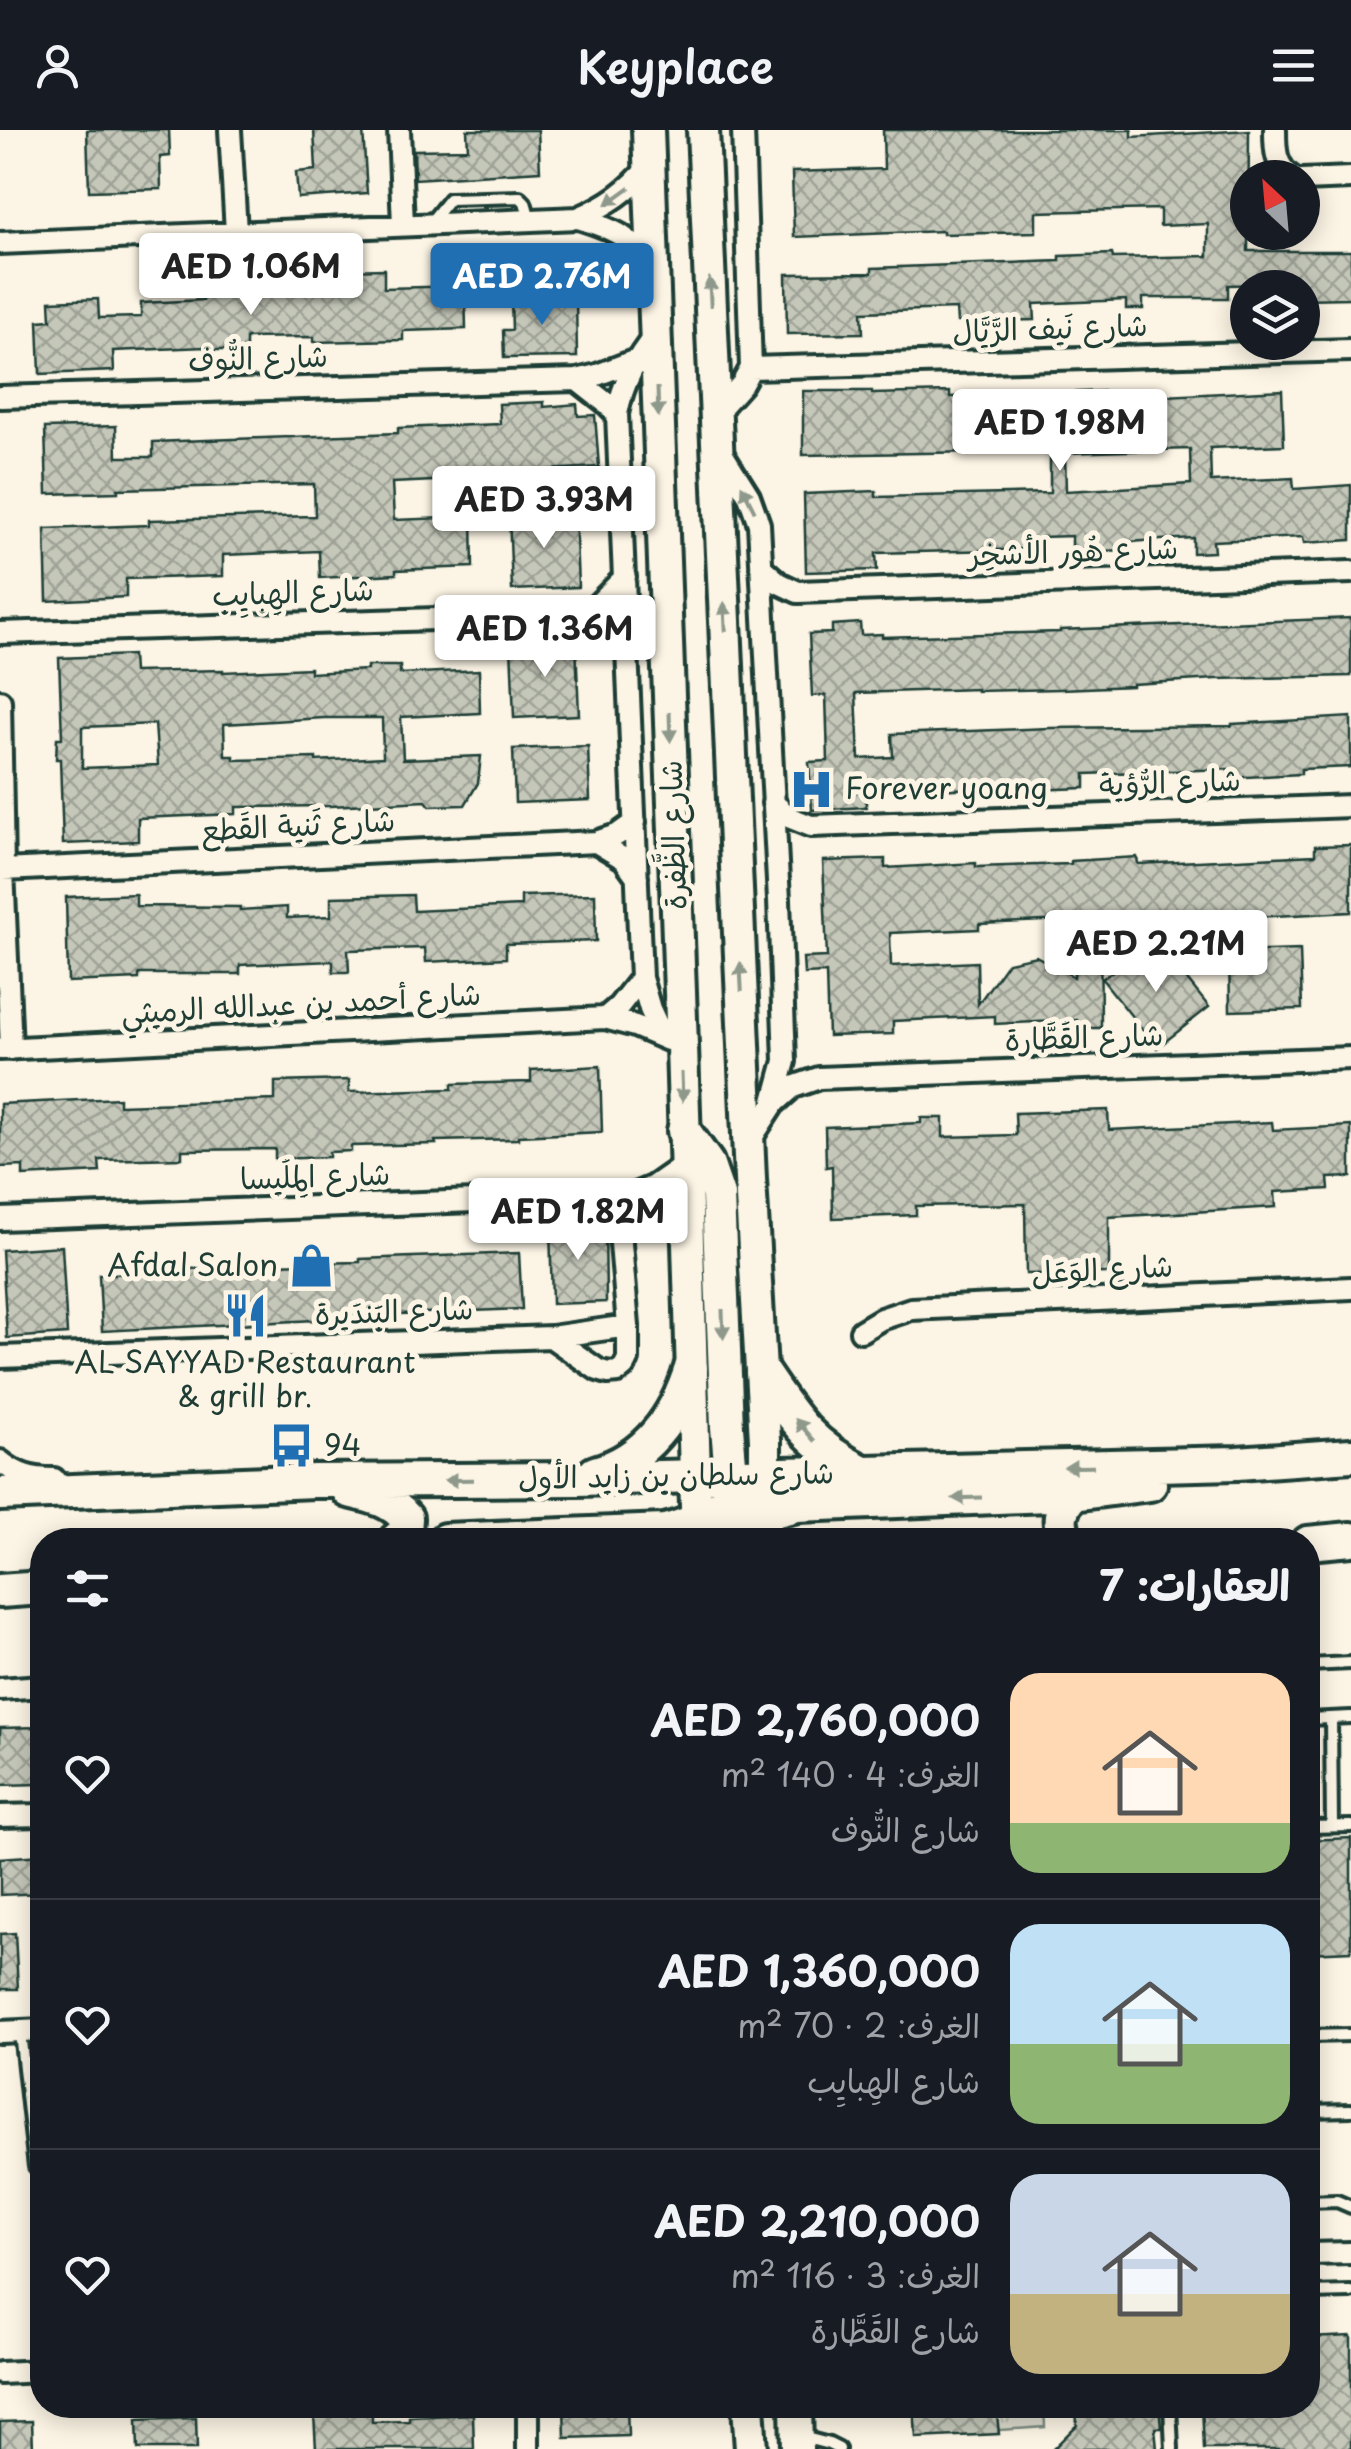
<!DOCTYPE html>
<html lang="ar">
<head>
<meta charset="utf-8">
<style>
	body { margin:0; font-family:"Playpen Sans","Playpen Sans Arabic",sans-serif; background:#20242c; color:#f1f3f6; direction:rtl; height:100vh; display:flex; flex-direction:column; font-size:38px; white-space:nowrap }
	* { box-sizing:border-box; margin:0 }
	p { font-size:32px; color:#9ea1a6 }
	.icon { flex:none; width:55px; height:55px; fill:none; stroke:currentColor; stroke-width:2; stroke-linecap:round; stroke-linejoin:round }
	.map { position:relative; flex:1; overflow:hidden; direction:ltr }
	.panel { position:absolute; left:30px; top:1398px; width:1290px; height:890px; display:flex; flex-direction:column; background:#171b24; border-radius:40px; box-shadow:0 5px 25px #0003; direction:rtl }
	.panel>* { flex:none }
	.needle { width:65px; rotate:334deg }
	.buttons { position:absolute; left:1230px; top:30px; display:grid; gap:20px }
	.buttons a { display:grid; place-items:center; width:90px; height:90px; border-radius:50%; background:#171b24; box-shadow:0 5px 25px #0003; font-size:50px }
	.price { position:absolute; translate:-50% -85px; padding:0 22px; border-radius:10px; background:#fff; color:#222; font-size:32px; line-height:65px; filter:drop-shadow(0 2px 5px #0008) }
	.price::after { content:''; position:absolute; left:50%; top:60px; width:30px; height:22px; margin-left:-15px; background:inherit; clip-path:polygon(0 0,100% 0,50% 100%) }
	.price.on { background:#1f6fb2; color:#fff }
	ul { padding:0; list-style:none }
	li { display:flex; align-items:center; gap:30px; height:250px; padding:0 30px }
	li+li { border-top:2px solid #363941 }
	li span { display:grid; place-items:center; flex:none; width:280px; height:200px; border-radius:30px; color:#555 }
	li>.icon { margin-inline-start:auto }
	span .icon { width:120px; height:120px; fill:#fffc; stroke-width:1 }
	li b { font-size:42px }
	h2 { display:flex; justify-content:space-between; align-items:center; height:120px; padding:0 30px; font-size:42px }
	header { display:flex; justify-content:space-between; align-items:center; height:130px; padding:0 30px; background:#171b24; font-size:45px; font-weight:600 }
	.map>svg:first-child { display:block }
	.grass { fill:url(#grass-tufts); stroke:#7e8c80; stroke-width:2.5 }
	.building { fill:url(#building-cross-hatch); stroke:#1f3d34; stroke-width:2.5; fill-rule:evenodd }
	.lines { fill:none; stroke-linecap:round; stroke-linejoin:round }
	.service-casing { stroke:#1f3d34; stroke-width:18 }
	.minor-casing { stroke:#1f3d34; stroke-width:28 }
	.secondary-casing { stroke:#1f3d34; stroke-width:38 }
	.primary-casing { stroke:#1f3d34; stroke-width:40 }
	.service { stroke:#fcf5e5; stroke-width:10 }
	.minor { stroke:#fcf5e5; stroke-width:20 }
	.secondary { stroke:#fcf5e5; stroke-width:30 }
	.primary { stroke:#fcf5e5; stroke-width:32 }
	.oneway { fill:#8e998c }
	.labels { text-anchor:middle; stroke-width:10; stroke-linejoin:round; paint-order:stroke }
	.street-label { font-size:30px; fill:#1f3d34; stroke:#fcf5e5 }
	.poi-label { font-size:30px; fill:#1f3d34; stroke:#fcf5e5; text-anchor:start }
</style>
</head>
<body>
<header><svg class="icon" aria-label="menu" viewBox="0 0 24 24"><path d="M4 6h16M4 12h16M4 18h16"/></svg>Keyplace<svg class="icon" aria-label="person" viewBox="0 0 24 24"><circle cx="12" cy="8" r="4"/><path d="M4 21q1-7 8-7t8 7"/></svg></header>
<div class="map">
<svg width="1351" height="2319" viewBox="0 0 1351 2319">
	<defs>
		<pattern id="grass-tufts" width="24" height="20" patternUnits="userSpaceOnUse" patternTransform="scale(2.5)"><rect width="24" height="20" fill="#dcdacc"/><path d="M3 7l-1-3M5 7V3M7 7l1-3M15 17l-1-3M17 17v-4M19 17l1-3" fill="none" stroke="#bcbcb0"/></pattern>
		<pattern id="building-cross-hatch" width="8" height="8" patternUnits="userSpaceOnUse" patternTransform="scale(2.5)"><rect width="8" height="8" fill="#c5c7b9"/><path d="M0 0l8 8M0 8l8-8" fill="none" stroke="#9fa397"/></pattern>
	</defs>
	<rect width="100%" height="100%" fill="#fcf5e5"/>
	<filter id="ink" filterUnits="userSpaceOnUse"><feTurbulence type="fractalNoise" baseFrequency=".01" numOctaves="2"/><feDisplacementMap in="SourceGraphic" scale="20" xChannelSelector="R" yChannelSelector="G"/><feConvolveMatrix kernelMatrix="1 2 1 2 8 2 1 2 1" color-interpolation-filters="sRGB"/></filter>
	<g filter="url(#ink)">
		<path class="grass" d="M985 2275H1044L1045 2297 986 2301Z"/>
		<path class="building" d="M87 0H169L170 26 160 27 161 59 89 61Z
			M314 0H363L367 63 298 68 296 42 316 40Z
			M467 0H538L540 41 415 49 414 20 468 19Z
			M883 0H1132V7L1249 0 1248 121H1351V168L1302 169V158H1265V154L1228 155V168H1143V179H1126V170L1034 174 1035 190 957 192 956 179 862 182 863 203 787 204 786 144 872 143V138L1060 131V126L1112 124 1113 128 1208 126V94L1160 96V79L1036 82V102L943 104V101L794 107 792 42 884 39Z
			M384 139V158L465 156 466 199 403 201V210L314 212V207L246 208V220H205V217L113 221 114 241 40 244 38 191 51 190 50 171 98 169 99 188 141 187V173L203 170 202 167 258 168 257 142Z
			M576 167 577 227 504 228 503 200H512L511 168Z
			M1282 260 1284 315 1210 318 1211 352 1293 348 1294 359 1351 355V410L1304 413 1303 407 1213 411 1214 422 1193 423V408L1128 412V420L1072 422V406L1041 407V419L876 423 877 440 806 442 804 364 876 361V367L1050 363V323H1047V321L803 325V261H872V264L950 262V267L1106 261V269ZM1190 319 1191 354 1066 361 1065 323Z
			M544 272V277L577 274 578 286 595 285 599 337 477 344V349L392 353 394 390 472 387 473 437 396 440V444L320 448 319 421 223 425V446L126 449V467L47 471 45 399 149 395V390L315 386 314 354 118 359V362L47 364 45 298 116 296 117 327H153V312L398 303V298L500 294 499 274Z
			M575 381 578 457 512 460 509 384Z
			M1351 488V546L1216 549 1132 554V556L1061 559 977 561V559L856 563 859 629 893 627 892 604 1050 598 1232 596V594L1351 587V637L1301 639V644L1228 648V639L1085 644V658L978 662V658L866 663V677L812 680 809 632 828 631 826 565 812 566 809 504 832 503V495L860 493 861 505 882 504V507L1060 502V500Z
			M576 513 579 585 514 588 511 516Z
			M132 525 133 542 223 540V542L310 538V543L367 540V536H400V544L479 540 480 583 401 587 403 629 481 626 478 653 465 675 430 676 426 671 330 676 236 677V684L138 688V711L63 714 60 629H56L57 608H62L59 528ZM324 588H382L383 627 316 631V628L234 630V626H225L224 594ZM155 594 158 635 82 638V597Z
			M588 616 590 670 515 673 513 619Z
			M1351 715V782L1233 788V784L1100 790 1101 898H1077V890L995 894V886L893 891V904L828 906 826 843 804 844 803 828 827 827 823 731 885 729V738L976 733V737L1071 734V731L1137 727 1138 734 1315 725V716ZM1067 790 1074 791V847L1036 826 1008 832 978 874 977 832 891 836 890 803 979 799V794Z
			M136 764V776L240 777V780L287 777V788L331 786V767L413 765 414 781 521 776V766L595 764 596 811 506 814V828L426 832 425 818 348 820 349 842H333V831L240 835V844H139V849L68 852 66 767Z
			M1146 816 1160 834 1169 827 1209 877 1157 918 1102 849Z
			M1300 820 1302 879 1230 881 1229 822Z
			M600 936 602 1002 518 1006V1009L435 1011 436 1014 351 1016V1021L329 1022V1027L275 1029V1019L182 1020V1028L99 1030 100 1042 23 1046V1036L0 1037V974L119 968V975L275 970V952L349 950V962L452 959V954L531 952V940Z
			M1108 980 1109 1000 1272 992 1273 1000 1351 996V1047L1328 1048 1329 1059 1275 1062 1276 1077 1109 1087V1143L1026 1144 1025 1074 916 1076V1085L833 1088 832 1036 826 1037 825 997 921 993V988H943V1007L1016 1005 1015 983Z
			M605 1092 606 1172 552 1174 550 1093Z
			M62 1116 67 1204 7 1208 2 1120Z
			M519 1123 522 1179 352 1186 353 1188 102 1201 99 1145 266 1134 360 1132V1129Z
			M42 1597V1654L0 1655V1598Z
			M1351 1708V1821L1308 1823V1710Z
			M42 1725V1763L0 1765V1728Z
			M15 1803 18 1859H0V1804Z
			M1351 2206V2319H1204L1202 2275H1308V2208Z
			M564 2275H627L628 2306 565 2308Z
			M914 2275H996L999 2304 916 2308Z
			M1076 2275H1159L1161 2298H1155L1157 2319H1053L1077 2295Z
			M372 2282V2292L409 2291V2287L473 2284 474 2319H316L314 2284Z
			M196 2288 197 2319H138L137 2290Z
			M32 2291 33 2319H0V2292Z"/>
		<g class="lines">
			<defs>
				<path id="service" d="M429 94 449 69 520 67 525 72 530 89
					M1308 1535 1351 1533
					M1331 1588 1332 1696
					M1308 1589 1351 1587
					M1308 1697 1351 1696
					M20 1902 35 2037 42 2036
					M1308 1906 1351 1905
					M1308 1981 1351 1980
					M1308 2072 1337 2071 1351 2077
					M1308 2163 1351 2162
					M1170 2275 1172 2319
					M802 2307 829 2314 839 2319"/>
				<path id="minor" d="M230 0 236 102
					M399 0 403 95
					M1275 0C1275 20 1275 36 1293 48
					M1302 50 1351 48
					M578 88C616 100 628 105 653 137
					M0 113 578 88C608 75 630 60 650 35
					M656 204C635 230 623 252 617 284L641 848 650 879 663 907
					M751 238 1351 220
					M577 250 605 272 617 284
					M0 267 577 250 597 245 636 230
					M716 283 742 254 751 238 743 0
					M720 320 749 366 759 394 779 770 785 931 773 975 749 1012
					M761 437 779 453 798 462 1351 442
					M588 484 625 447
					M0 503 588 484 602 491 627 512
					M0 571 3 740 11 919
					M773 673 791 688 811 696 1351 676
					M596 712 624 729 637 747
					M3 740 596 712 617 705 635 692
					M605 888 619 876 641 848
					M0 919 605 888 635 896 668 910
					M776 972 793 957 819 948 1351 928
					M633 1065 652 1057 685 1034
					M0 1089 633 1065 654 1074 687 1095
					M861 1201 881 1189 911 1179 1351 1158
					M551 1207 598 1240 608 1243 618 1242 624 1237 628 1229V1196L617 1066
					M0 1227 551 1207 628 1196
					M0 1331C17 1345 32 1349 54 1349
					M0 1559 42 1556
					M0 1686 42 1685
					M0 1902 42 1900
					M1308 2124 1351 2123
					M0 2243 42 2241
					M528 2275V2319"/>
				<path id="secondary" d="M648 0 682 916 697 1410
					M703 0 750 1049 765 1310V1410
					M748 2275 751 2319
					M796 2275 797 2319"/>
				<path id="primary" d="M684 1001 707 1033 718 1065 727 1297 731 1345 735 1366
					M762 1242C793 1288 811 1316 863 1342
					M595 1343C646 1329 676 1287 691 1238
					M349 1361C371 1366 391 1370 406 1388L405 1402 396 1410
					M0 1364 314 1351 577 1349 1237 1333 1351 1325
					M445 1410 665 1401C698 1393 724 1376 749 1354
					M720 1410C741 1387 769 1382 797 1375L1073 1364 1150 1354
					M1067 1410C1056 1393 1060 1378 1073 1364
					M1308 1413 1351 1409
					M0 1461 42 1458"/>
			</defs>
			<use href="#service" class="service-casing"/>
			<use href="#minor" class="minor-casing"/>
			<use href="#secondary" class="secondary-casing"/>
			<use href="#primary" class="primary-casing"/>
			<use href="#service" class="service"/>
			<use href="#minor" class="minor"/>
			<use href="#secondary" class="secondary"/>
			<use href="#primary" class="primary"/>
		</g>
		<defs><path id="oneway-solid" d="M-6-.8H1V-3.2L6.5 0L1 3.2V.8H-6Z" transform="scale(2.5)"/></defs>
		<g class="oneway">
			<use href="#oneway-solid" transform="translate(618 66) rotate(144)"/>
			<use href="#oneway-solid" transform="translate(710 162) rotate(-93)"/>
			<use href="#oneway-solid" transform="translate(658 272) rotate(88)"/>
			<use href="#oneway-solid" transform="translate(748 368) rotate(-117)"/>
			<use href="#oneway-solid" transform="translate(725 487) rotate(-93)"/>
			<use href="#oneway-solid" transform="translate(670 597) rotate(88)"/>
			<use href="#oneway-solid" transform="translate(741 847) rotate(-93)"/>
			<use href="#oneway-solid" transform="translate(682 957) rotate(88)"/>
			<use href="#oneway-solid" transform="translate(723 1194) rotate(88)"/>
			<use href="#oneway-solid" transform="translate(805 1300) rotate(-131)"/>
			<use href="#oneway-solid" transform="translate(1079 1337) rotate(179)"/>
			<use href="#oneway-solid" transform="translate(459 1350) rotate(179)"/>
			<use href="#oneway-solid" transform="translate(967 1368) rotate(178)"/>
		</g>
	</g>
	<defs>
		<symbol id="hospital-bare" viewBox="-9 -9 18 18"><path d="M-5-5h3v3.5h4V-5h3V5h-3V1.5h-4V5h-3Z" fill="#1f6fb2" stroke="#fcf5e5" stroke-width="2.5" paint-order="stroke"/></symbol>
		<symbol id="shop-bare" viewBox="-9 -9 18 18"><path d="M-5-2.5h2.3a2.7 3.5 0 0 1 5.4 0H5L5.5 6h-11ZM-1.5-2.5h3a1.5 2.3 0 0 0-3 0Z" fill="#1f6fb2" stroke="#fcf5e5" stroke-width="2.5" paint-order="stroke"/></symbol>
		<symbol id="restaurant-bare" viewBox="-9 -9 18 18"><path d="M-5-6h1v4h1v-4h1v4h1v-4h1v5L-1.5 .5V6h-2V.5L-5-1ZM5-6V6H3V1.5H1.5Q1.5-4 5-6Z" fill="#1f6fb2" stroke="#fcf5e5" stroke-width="2.5" paint-order="stroke"/></symbol>
		<symbol id="bus-bare" viewBox="-9 -9 18 18"><path d="M-5-6H5V4H4V6H2V4H-2V6H-4V4H-5ZM-3.5-4V0h7V-4ZM-3.5 1.2v1.5H-2V1.2ZM2 1.2v1.5H3.5V1.2Z" fill="#1f6fb2" stroke="#fcf5e5" stroke-width="2.5" paint-order="stroke"/></symbol>
	</defs>
	<g fill-rule="evenodd">
		<use href="#hospital-bare" x="780" y="628" width="63" height="63"/>
		<use href="#shop-bare" x="280" y="1104" width="63" height="63"/>
		<use href="#restaurant-bare" x="214" y="1154" width="63" height="63"/>
		<use href="#bus-bare" x="260" y="1284" width="63" height="63"/>
	</g>
	<g class="labels">
		<g class="street-label">
			<text transform="translate(1050 199) rotate(-2)" y="10">شارع نَيف الرَّيَّال</text>
			<text transform="translate(258 229) rotate(-2)" y="10">شارع النُّوف</text>
			<text transform="translate(1073 422) rotate(-2)" y="10">شارع هُور الأشخِر</text>
			<text transform="translate(293 463) rotate(-2)" y="10">شارع الهِبايِب</text>
			<text transform="translate(1170 653) rotate(-2)" y="10">شارع الرُّؤية</text>
			<text transform="translate(298 696) rotate(-3)" y="10">شارع ثَنية القَطع</text>
			<text transform="translate(674 705) rotate(-92)" y="10">شارع الظَّفرة</text>
			<text transform="translate(301 874) rotate(-3)" y="10">شارع أحمد بن عبدالله الرميثي</text>
			<text transform="translate(1084 908) rotate(-2)" y="10">شارع القَطَّارة</text>
			<text transform="translate(315 1047) rotate(-2)" y="10">شارع المِلَيسا</text>
			<text transform="translate(1102 1140) rotate(-3)" y="10">شارع الوَعَل</text>
			<text transform="translate(394 1182) rotate(-2)" y="10">شارع البَندَيرة</text>
			<text transform="translate(676 1346) rotate(-1)" y="10">شارع سلطان بن زايد الأول</text>
		</g>
		<g class="poi-label">
			<text x="845" y="669">Forever yoang</text>
			<text x="278" y="1146" text-anchor="end">Afdal Salon</text>
			<text x="245" y="1243" text-anchor="middle">AL SAYYAD Restaurant<tspan x="245" dy="34">&amp; grill br.</tspan></text>
			<text x="324" y="1326">94</text>
		</g>
	</g>
</svg>
<div class="buttons">
<a><svg class="needle" viewBox="-14 -14 28 28"><path d="M0-13l5 13h-10z" fill="#e53935"/><path d="M0 13l5-13h-10z" fill="#9ea1a6"/></svg></a>
<a><svg class="icon" aria-label="layers" viewBox="0 0 24 24"><path d="M12 4l9 5-9 5-9-5zM3 14l9 5 9-5"/></svg></a>
</div>
<b class="price" style="left:251px;top:188px">AED 1.06M</b>
<b class="price on" style="left:542px;top:198px">AED 2.76M</b>
<b class="price" style="left:1060px;top:344px">AED 1.98M</b>
<b class="price" style="left:544px;top:421px">AED 3.93M</b>
<b class="price" style="left:545px;top:550px">AED 1.36M</b>
<b class="price" style="left:1156px;top:865px">AED 2.21M</b>
<b class="price" style="left:578px;top:1133px">AED 1.82M</b>
<section class="panel">
<h2>العقارات: 7<svg class="icon" aria-label="filters" viewBox="0 0 24 24"><path d="M4 7h16M4 17h16"/><circle cx="9" cy="7" r="2"/><circle cx="15" cy="17" r="2"/></svg></h2>
<ul>
<li><span style="background:linear-gradient(#ffd9b3 75%,#8fb573 0)"><svg class="icon" aria-label="home" viewBox="0 0 24 24"><path d="M3 11l9-7 9 7M6 9v11h12V9"/></svg></span><div><b>AED 2,760,000</b><p>الغرف: 4 · 140 m²</p><p>شارع النُّوف</p></div><svg class="icon" aria-label="heart" viewBox="0 0 24 24"><path d="M12 20l-8-8c-3-5 5-10 8-4 3-6 11-1 8 4z"/></svg></li>
<li><span style="background:linear-gradient(#bfe0f5 60%,#8fb573 0)"><svg class="icon" aria-label="home" viewBox="0 0 24 24"><path d="M3 11l9-7 9 7M6 9v11h12V9"/></svg></span><div><b>AED 1,360,000</b><p>الغرف: 2 · 70 m²</p><p>شارع الهِبايِب</p></div><svg class="icon" aria-label="heart" viewBox="0 0 24 24"><path d="M12 20l-8-8c-3-5 5-10 8-4 3-6 11-1 8 4z"/></svg></li>
<li><span style="background:linear-gradient(#c9d6e8 60%,#c2b280 0)"><svg class="icon" aria-label="home" viewBox="0 0 24 24"><path d="M3 11l9-7 9 7M6 9v11h12V9"/></svg></span><div><b>AED 2,210,000</b><p>الغرف: 3 · 116 m²</p><p>شارع القَطَّارة</p></div><svg class="icon" aria-label="heart" viewBox="0 0 24 24"><path d="M12 20l-8-8c-3-5 5-10 8-4 3-6 11-1 8 4z"/></svg></li>
</ul>
</section>
</div>
</body>
</html>
